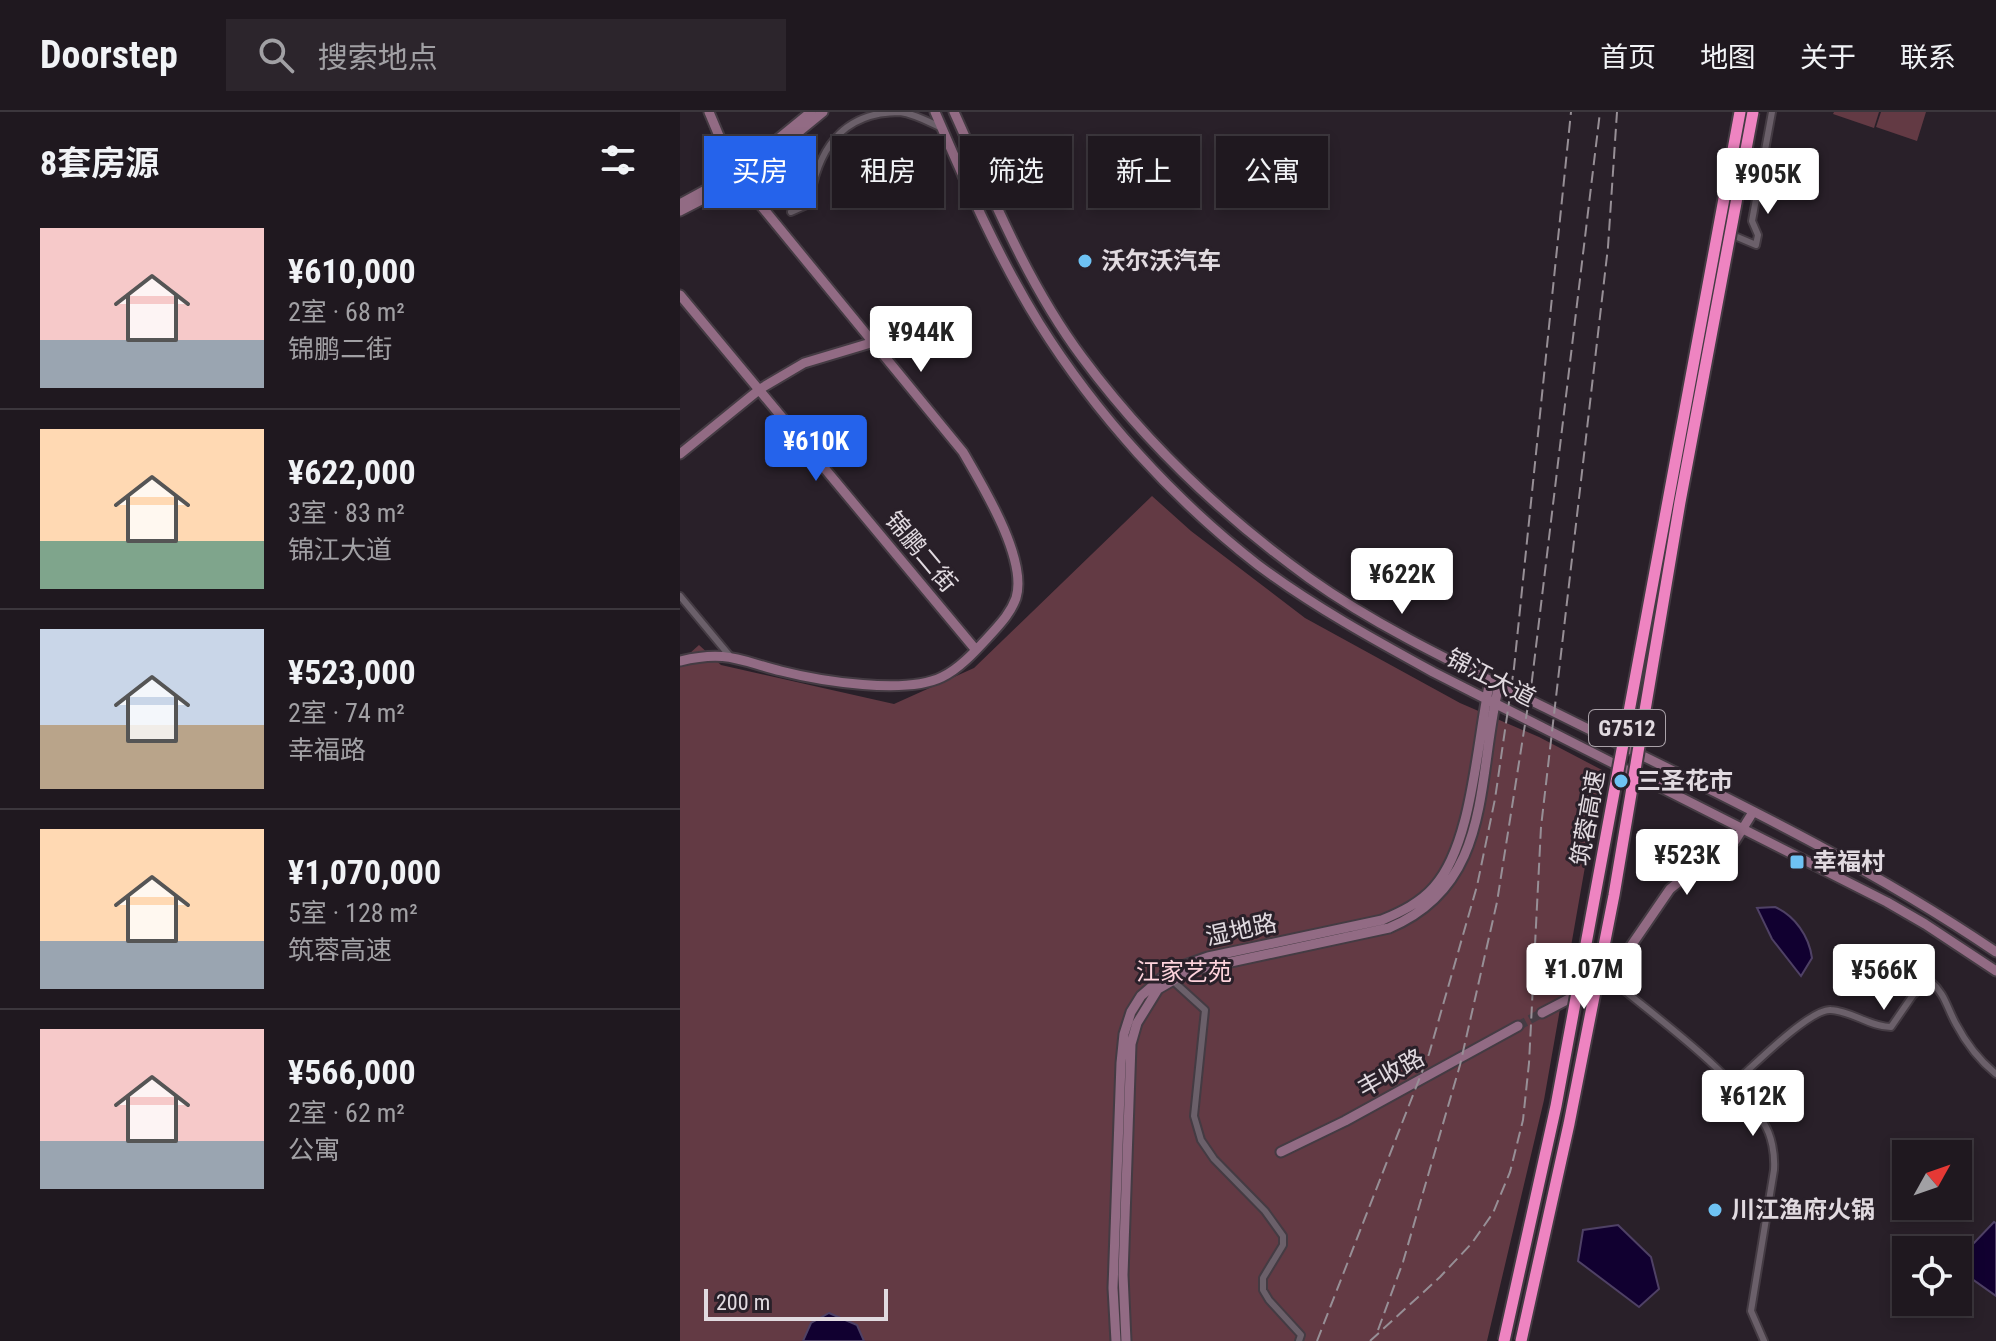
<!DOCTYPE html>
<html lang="zh">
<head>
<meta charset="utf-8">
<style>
	body { margin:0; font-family:"Roboto Condensed","Noto Sans SC",sans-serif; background:#2c252c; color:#f1f3f6; height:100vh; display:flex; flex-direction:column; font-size:30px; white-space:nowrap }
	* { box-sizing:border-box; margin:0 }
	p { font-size:26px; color:#a1a0a4 }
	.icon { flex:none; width:44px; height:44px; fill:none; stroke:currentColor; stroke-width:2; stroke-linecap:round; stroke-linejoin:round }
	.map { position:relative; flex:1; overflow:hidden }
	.drawer { display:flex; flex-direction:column; background:#1f181f; width:680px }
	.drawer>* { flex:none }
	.guide { position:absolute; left:24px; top:24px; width:760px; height:72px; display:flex; gap:16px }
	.needle { width:52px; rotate:50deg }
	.buttons { position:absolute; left:1212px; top:1028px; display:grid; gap:16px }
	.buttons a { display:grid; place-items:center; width:80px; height:80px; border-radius:0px; background:#1f181f; box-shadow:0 4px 12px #0003,0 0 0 2px #3c373d; font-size:40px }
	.scale { position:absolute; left:24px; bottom:20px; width:184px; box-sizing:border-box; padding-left:8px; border:4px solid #e1dae0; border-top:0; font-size:22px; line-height:28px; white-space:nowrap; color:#e1dae0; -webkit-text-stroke:6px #292029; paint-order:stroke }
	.price { position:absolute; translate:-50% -68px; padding:0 18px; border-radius:8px; background:#fff; color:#222; font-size:26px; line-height:52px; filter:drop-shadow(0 2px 4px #0008) }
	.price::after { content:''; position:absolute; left:50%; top:48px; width:24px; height:18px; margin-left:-12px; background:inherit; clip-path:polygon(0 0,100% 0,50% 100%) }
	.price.selected { background:#2563eb; color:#fff }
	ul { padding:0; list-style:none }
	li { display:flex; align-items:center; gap:24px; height:200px; padding:0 40px }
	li+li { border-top:2px solid #3c373d }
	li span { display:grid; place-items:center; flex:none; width:224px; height:160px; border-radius:0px; color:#555 }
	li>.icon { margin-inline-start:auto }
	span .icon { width:96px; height:96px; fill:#fffc; stroke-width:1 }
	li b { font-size:34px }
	h2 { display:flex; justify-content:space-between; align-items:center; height:96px; padding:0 40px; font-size:34px }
	.tag { padding:0 28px; border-radius:0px; background:#1f181f; box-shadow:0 4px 12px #0003,0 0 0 2px #3c373d; font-size:28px; line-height:72px }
	.tag.selected { background:#2563eb; color:#fff }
	header { display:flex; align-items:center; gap:48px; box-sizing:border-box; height:112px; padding:0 40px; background:#1f181f; border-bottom:2px solid #3c373d }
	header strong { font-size:38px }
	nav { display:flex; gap:44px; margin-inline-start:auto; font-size:28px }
	.search { width:560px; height:72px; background:#2c252c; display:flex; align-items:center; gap:20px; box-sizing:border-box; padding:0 28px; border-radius:0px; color:#a1a0a4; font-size:30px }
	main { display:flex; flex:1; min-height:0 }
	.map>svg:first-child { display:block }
	.green { fill:#633a44 }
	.water { fill:#110030; stroke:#4f4165; stroke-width:2 }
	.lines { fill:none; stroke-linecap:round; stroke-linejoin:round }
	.secondary-tunnel { stroke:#453c44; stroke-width:9; stroke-dasharray:9 4.5; stroke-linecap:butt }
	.street-casing { stroke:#443b43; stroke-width:10 }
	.secondary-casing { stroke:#443b43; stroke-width:13 }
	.street { stroke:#6b606a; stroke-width:6 }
	.secondary { stroke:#926b84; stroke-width:9 }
	.rail { stroke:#978f96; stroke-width:2; stroke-dasharray:12 6; stroke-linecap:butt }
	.highway-bridge-casing { stroke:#443b43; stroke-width:15; stroke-linecap:butt }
	.highway-bridge { stroke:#ee84c1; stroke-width:11 }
	.poi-dot { fill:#6ec2f3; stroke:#292029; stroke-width:3 }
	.labels { text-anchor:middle; stroke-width:6; stroke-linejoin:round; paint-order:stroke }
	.shield { fill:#292029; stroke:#aaa2a9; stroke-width:2 }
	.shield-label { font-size:22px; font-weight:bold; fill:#e1dae0 }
	.poi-label { font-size:24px; font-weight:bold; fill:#e1dae0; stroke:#292029; text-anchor:start }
	.street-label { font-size:24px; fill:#e1dae0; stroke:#292029 }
	.park-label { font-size:24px; fill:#fed3dc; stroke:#292029 }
</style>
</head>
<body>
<header>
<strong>Doorstep</strong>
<div class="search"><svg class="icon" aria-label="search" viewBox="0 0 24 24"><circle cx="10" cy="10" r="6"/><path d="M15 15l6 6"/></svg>搜索地点</div>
<nav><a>首页</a><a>地图</a><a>关于</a><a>联系</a></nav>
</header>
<main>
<section class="drawer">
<h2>8套房源<svg class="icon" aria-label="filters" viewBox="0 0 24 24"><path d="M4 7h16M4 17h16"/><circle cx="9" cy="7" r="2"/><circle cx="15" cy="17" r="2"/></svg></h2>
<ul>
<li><span style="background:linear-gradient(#f6c9c9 70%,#9aa5b1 0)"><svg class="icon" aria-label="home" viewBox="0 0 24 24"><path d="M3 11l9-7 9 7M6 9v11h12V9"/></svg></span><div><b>¥610,000</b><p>2室 · 68 m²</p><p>锦鹏二街</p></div></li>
<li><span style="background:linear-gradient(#ffd9b3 70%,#7fa58c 0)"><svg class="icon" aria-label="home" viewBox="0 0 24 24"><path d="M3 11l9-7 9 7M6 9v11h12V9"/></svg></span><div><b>¥622,000</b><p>3室 · 83 m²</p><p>锦江大道</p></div></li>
<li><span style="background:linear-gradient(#c9d6e8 60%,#b9a48a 0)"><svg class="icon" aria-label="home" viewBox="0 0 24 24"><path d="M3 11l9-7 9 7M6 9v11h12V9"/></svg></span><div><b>¥523,000</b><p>2室 · 74 m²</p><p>幸福路</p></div></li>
<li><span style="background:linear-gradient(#ffd9b3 70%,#9aa5b1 0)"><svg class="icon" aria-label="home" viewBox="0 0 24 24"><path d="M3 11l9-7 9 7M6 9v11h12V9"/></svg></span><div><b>¥1,070,000</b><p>5室 · 128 m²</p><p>筑蓉高速</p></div></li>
<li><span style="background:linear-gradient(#f6c9c9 70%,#9aa5b1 0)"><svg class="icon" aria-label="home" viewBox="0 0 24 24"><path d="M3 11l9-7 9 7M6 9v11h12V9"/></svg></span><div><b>¥566,000</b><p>2室 · 62 m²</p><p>公寓</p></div></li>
</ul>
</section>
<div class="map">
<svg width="1316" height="1229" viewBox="0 0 1316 1229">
	<rect width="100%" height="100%" fill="#292029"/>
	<path class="green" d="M1154 0H1199L1194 16 1153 2Z
		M1201 0H1246L1237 29 1196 15Z
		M472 384 511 419 625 506 780 591 859 625 922 658 864 988 807 1229H0V550L19 533 41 553 214 592 294 556Z"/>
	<path class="water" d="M1095 795C1115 804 1129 824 1132 846L1121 864 1092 827 1077 796Z
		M1314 1110 1316 1111V1184L1278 1157 1292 1133Z
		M938 1113 971 1145 979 1177 959 1195 898 1149 903 1118Z
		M149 1201 177 1213 184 1229H123L131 1211Z"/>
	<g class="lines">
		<path class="secondary-tunnel" d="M838 914 862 901"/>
		<defs>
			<path id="street" d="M111 100 129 92C137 41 159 0 220 0 235 2 249 10 262 16
				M1050 122 1076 133 1078 123 1072 109 1092 0
				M0 484 49 543
				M929 866C978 907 1048 956 1083 1010 1092 1023 1095 1043 1094 1058L1071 1199 1084 1229
				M492 868 525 898 514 1004 521 1028 534 1047 585 1099 603 1124V1133L583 1166V1178L589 1188 621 1223 619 1229
				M1052 973C1070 957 1130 896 1151 898 1172 899 1190 915 1211 915L1233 883 1250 869C1265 881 1267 896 1276 912 1286 931 1299 948 1316 962"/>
			<path id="secondary" d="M255 0C286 72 318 145 359 211 416 302 493 387 578 453 633 494 693 527 753 560L1207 790 1245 812 1316 859
				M274 0C312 84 347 171 402 245 465 330 543 404 629 466 702 518 785 556 866 596 1018 672 1175 744 1316 840
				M0 92 55 62 131 0
				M0 99 60 68 143 0
				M0 183 296 538
				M0 342 80 277 124 251 194 230
				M0 549C46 538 58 548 101 559 140 569 226 583 262 565 281 556 298 536 312 521 322 510 331 500 336 486 348 447 302 373 283 340L55 62 29 0
				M862 901 929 866 990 777 1032 743 1055 729 1073 700
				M601 1040 665 1009 838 914
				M436 1229 433 1176 441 951 444 922 451 900 461 884 491 858 528 845 702 808C721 800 740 791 754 775 793 732 797 627 810 569
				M446 1229 443 1163 451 932 457 911 478 877 509 859 709 816C814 772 796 666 819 573"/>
		</defs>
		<use href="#street" class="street-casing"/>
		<use href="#secondary" class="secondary-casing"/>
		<use href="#street" class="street"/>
		<use href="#secondary" class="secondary"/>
		<path class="rail" d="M698 1218 723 1150 780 953 817 790 852 568 920 0
			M637 1229 749 942 797 774 815 687 834 556 891 0
			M690 1229 760 1165 792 1131 813 1101 830 1060 843 1008 849 951 861 715 928 135 937 0"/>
		<defs>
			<path id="highway-bridge" d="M824 1229 876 994 1060 0
				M841 1229 889 1012 934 783 1000 390 1073 0"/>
		</defs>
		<use href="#highway-bridge" class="highway-bridge-casing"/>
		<use href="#highway-bridge" class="highway-bridge"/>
	</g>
	<g class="poi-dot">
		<circle cx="405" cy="149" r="8"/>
		<circle cx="941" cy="669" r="8"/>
		<rect x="1109" y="742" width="16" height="16" rx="4"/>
		<circle cx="1035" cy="1098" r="8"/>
	</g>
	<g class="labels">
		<rect class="shield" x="909" y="598" width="76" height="36" rx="6"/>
		<g class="shield-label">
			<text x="947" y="624">G7512</text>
		</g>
		<g class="poi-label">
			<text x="421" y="157">沃尔沃汽车</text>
			<text x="957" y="677">三圣花市</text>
			<text x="1133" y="758">幸福村</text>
			<text x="1051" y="1106">川江渔府火锅</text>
		</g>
		<g class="street-label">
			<text transform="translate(241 440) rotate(50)" y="8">锦鹏二街</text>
			<text transform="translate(811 566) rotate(27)" y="8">锦江大道</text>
			<text transform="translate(908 706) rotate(-80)" y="8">筑蓉高速</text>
			<text transform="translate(561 818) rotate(-12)" y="8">湿地路</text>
			<text transform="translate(711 961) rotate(-29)" y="8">丰收路</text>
		</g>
		<g class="park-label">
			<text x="504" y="868">江家艺苑</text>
		</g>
	</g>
</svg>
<div class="buttons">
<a><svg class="needle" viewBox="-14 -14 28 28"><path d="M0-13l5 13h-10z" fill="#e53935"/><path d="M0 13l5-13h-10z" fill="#a1a0a4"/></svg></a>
<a><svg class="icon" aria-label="locate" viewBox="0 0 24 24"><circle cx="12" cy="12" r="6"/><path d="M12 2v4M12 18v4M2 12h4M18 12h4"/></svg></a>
</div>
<div class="scale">200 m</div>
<b class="price" style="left:1088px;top:104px">¥905K</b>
<b class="price" style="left:241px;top:262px">¥944K</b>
<b class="price selected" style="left:136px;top:371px">¥610K</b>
<b class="price" style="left:722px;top:504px">¥622K</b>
<b class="price" style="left:1007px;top:785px">¥523K</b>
<b class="price" style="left:904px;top:899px">¥1.07M</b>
<b class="price" style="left:1204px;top:900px">¥566K</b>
<b class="price" style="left:1073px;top:1026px">¥612K</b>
<div class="guide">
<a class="tag selected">买房</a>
<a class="tag">租房</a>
<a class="tag">筛选</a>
<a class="tag">新上</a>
<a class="tag">公寓</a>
</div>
</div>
</main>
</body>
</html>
